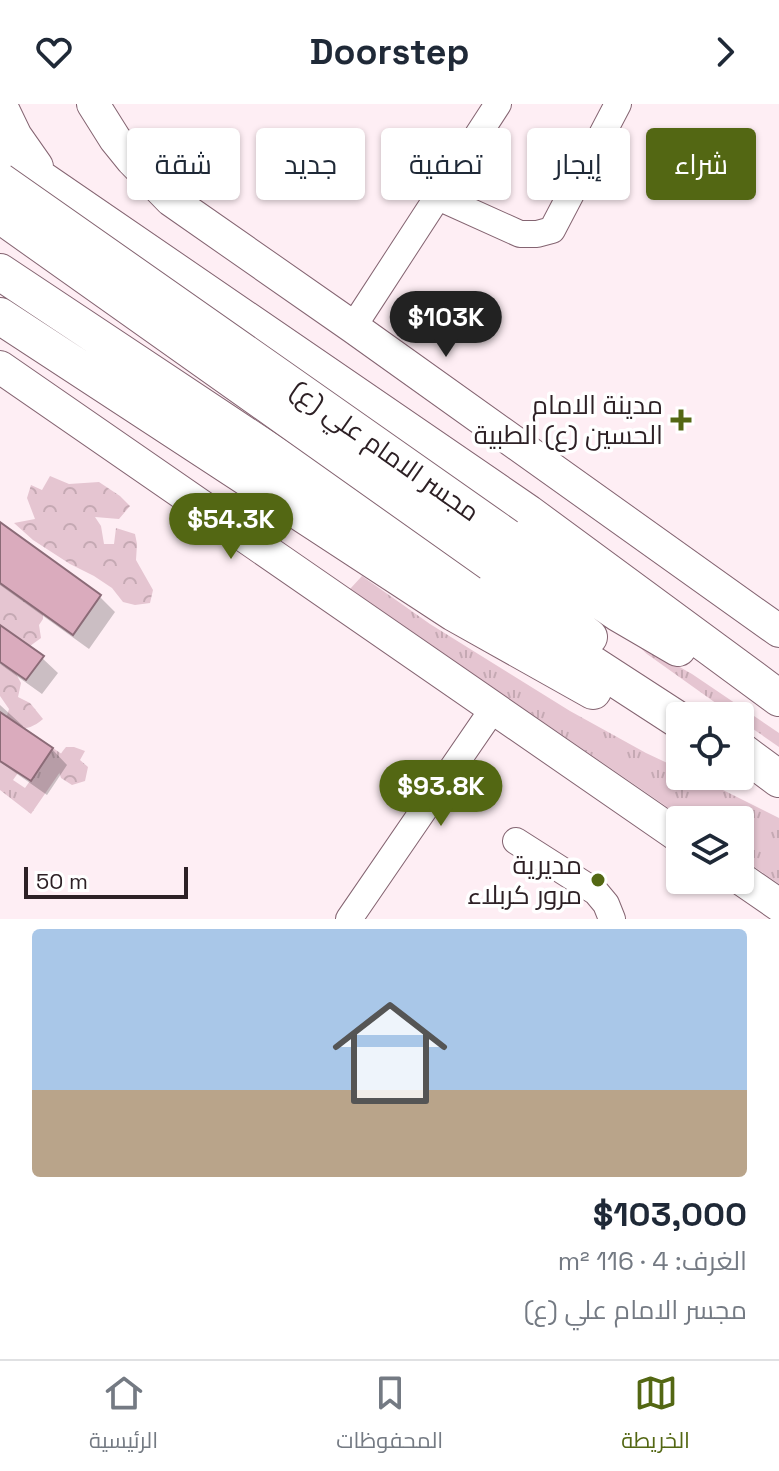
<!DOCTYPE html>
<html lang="ar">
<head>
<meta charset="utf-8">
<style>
	body { margin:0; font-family:"Space Grotesk",Cairo,sans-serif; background:#f6f6f7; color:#1f2937; direction:rtl; height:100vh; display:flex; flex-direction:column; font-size:30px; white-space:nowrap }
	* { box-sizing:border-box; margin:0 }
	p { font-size:26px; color:#747a83 }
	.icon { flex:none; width:44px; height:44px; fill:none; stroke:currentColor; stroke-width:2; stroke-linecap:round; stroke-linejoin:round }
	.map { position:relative; height:815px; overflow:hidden; direction:ltr }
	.side { display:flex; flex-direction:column; background:#fff; flex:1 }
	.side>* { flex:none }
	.guide { position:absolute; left:24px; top:24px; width:732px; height:72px; direction:rtl; display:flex; gap:16px }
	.controls { position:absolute; left:666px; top:598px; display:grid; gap:16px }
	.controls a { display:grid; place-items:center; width:88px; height:88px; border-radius:8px; background:#fff; box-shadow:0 2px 6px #0004; font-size:40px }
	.scale { position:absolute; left:24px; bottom:20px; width:164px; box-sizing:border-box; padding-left:8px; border:4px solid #2d2025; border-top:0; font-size:22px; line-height:28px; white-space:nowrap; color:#2d2025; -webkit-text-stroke:6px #fff; paint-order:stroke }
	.price { position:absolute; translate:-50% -68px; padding:0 18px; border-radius:28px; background:#536713; color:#fff; font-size:26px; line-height:52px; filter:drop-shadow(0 2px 4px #0008) }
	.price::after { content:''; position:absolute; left:50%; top:48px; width:24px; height:18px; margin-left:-12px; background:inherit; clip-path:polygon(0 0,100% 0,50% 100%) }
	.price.on { background:#222; color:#fff }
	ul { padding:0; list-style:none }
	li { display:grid; align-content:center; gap:16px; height:424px; padding:0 32px }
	li span { display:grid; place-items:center; height:248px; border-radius:8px; color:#555 }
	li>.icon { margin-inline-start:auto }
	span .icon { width:144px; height:144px; fill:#fffc; stroke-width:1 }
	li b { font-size:34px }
	.pill { padding:0 28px; border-radius:8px; background:#fff; box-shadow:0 2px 6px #0004; font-size:28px; line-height:72px }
	.pill.on { background:#536713; color:#fff }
	header { display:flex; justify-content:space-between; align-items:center; height:104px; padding:0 32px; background:#fff; font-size:36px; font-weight:700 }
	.dock { display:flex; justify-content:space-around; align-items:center; height:112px; border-top:2px solid #e0e1e3; background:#fff; font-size:22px; color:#747a83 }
	.dock a { display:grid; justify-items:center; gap:4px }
	.dock .on { color:#536713 }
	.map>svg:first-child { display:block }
	.grass { fill:url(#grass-tufts) }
	.forest { fill:url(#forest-crowns) }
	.shadow { fill:#0003 }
	.building { fill:#daabbd; stroke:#8b6b77; stroke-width:2 }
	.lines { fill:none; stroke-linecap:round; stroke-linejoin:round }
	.minor-casing { stroke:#846471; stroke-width:28 }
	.major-casing { stroke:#846471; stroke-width:34 }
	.highway-casing { stroke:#846471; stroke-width:38 }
	.minor { stroke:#fff; stroke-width:26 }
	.major { stroke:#fff; stroke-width:32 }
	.highway { stroke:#fff; stroke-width:36 }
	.highway-bridge-casing { stroke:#846471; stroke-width:38; stroke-linecap:butt }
	.highway-bridge { stroke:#fff; stroke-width:36 }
	.poi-dot { fill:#536713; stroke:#fff; stroke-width:3 }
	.labels { text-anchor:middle; stroke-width:7; stroke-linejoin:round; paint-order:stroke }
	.poi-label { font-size:26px; fill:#2d2025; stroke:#fff; text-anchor:end }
	.street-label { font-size:26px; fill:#2d2025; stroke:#fff }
</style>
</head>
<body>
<header><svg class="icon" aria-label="forward" viewBox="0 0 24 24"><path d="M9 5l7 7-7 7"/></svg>Doorstep<svg class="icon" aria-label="heart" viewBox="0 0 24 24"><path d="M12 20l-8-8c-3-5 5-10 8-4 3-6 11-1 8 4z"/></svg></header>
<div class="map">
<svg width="779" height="815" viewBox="0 0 779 815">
	<defs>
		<pattern id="grass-tufts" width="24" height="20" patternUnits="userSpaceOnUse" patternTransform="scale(2)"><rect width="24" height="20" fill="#e5c5d1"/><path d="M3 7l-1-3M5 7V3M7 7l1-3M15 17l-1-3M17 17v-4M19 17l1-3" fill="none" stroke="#c5a9b3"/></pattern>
		<pattern id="forest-crowns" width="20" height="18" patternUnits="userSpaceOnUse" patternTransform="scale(2)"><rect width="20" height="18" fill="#e5c5d1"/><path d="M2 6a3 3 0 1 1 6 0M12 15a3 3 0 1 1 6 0" fill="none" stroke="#c5a9b3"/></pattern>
	</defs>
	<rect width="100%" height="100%" fill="#feeef4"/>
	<path class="grass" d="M362 472 430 520 570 607 646 649 680 665V672H695L779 714V780L740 753V716H686L350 485Z
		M632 536 692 570 779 629V643L740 616V612H734L647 550Z
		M53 644 69 655 31 710 0 686V657L18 669 13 676 25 684Z"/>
	<path class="forest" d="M50 372 69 380 99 378 120 392 130 402 119 415 95 413 101 422 104 440H114L116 424 135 430 137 440 136 456 153 486 150 499 135 501 123 498 112 484 94 472 70 460 33 436 14 419 35 415 27 394 31 381 42 386Z
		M0 479 43 510V515L39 521 41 534 30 542 0 521Z
		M0 560 15 568 21 579 18 593 30 599 43 615C29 627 21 625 3 624L9 605 0 592Z
		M66 643H74L85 647 80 656 88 663 85 677 72 681 61 674C56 660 56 655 66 643Z"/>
	<path class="shadow" d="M0 421 100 493 115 508 89 545 0 481Z
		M0 523 42 554 58 569 42 590 0 560Z
		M0 601 23 622 21 625 52 645 67 661 47 691 0 658Z"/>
	<path class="building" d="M0 418 101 491 73 531 0 479Z
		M0 521 44 552 26 576 0 558Z
		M0 608 53 644 31 677 0 657Z"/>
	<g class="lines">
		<defs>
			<path id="minor" d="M438 93 520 130H537L552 126 618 0
				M353 223 498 0
				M516 737 596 788 606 800 612 815
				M349 815 493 605"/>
			<path id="major" d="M93 0 115 35 132 56 171 96 353 223 779 527
				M0 263 680 733
				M740 774 779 801"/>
			<path id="highway" d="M0 4 14 33 35 63
				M0 47 528 409 779 594
				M0 168 475 484 680 617
				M0 212 454 509 593 587
				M507 433 618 509 678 544
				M491 459 589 533
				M740 646 779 675"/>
		</defs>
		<use href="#minor" class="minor-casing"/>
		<use href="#major" class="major-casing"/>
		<use href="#highway" class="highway-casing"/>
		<use href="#minor" class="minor"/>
		<use href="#major" class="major"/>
		<use href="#highway" class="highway"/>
		<defs>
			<path id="highway-bridge" d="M0 77 507 433
				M0 111 491 459"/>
		</defs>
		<use href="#highway-bridge" class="highway-bridge-casing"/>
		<use href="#highway-bridge" class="highway-bridge"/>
	</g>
	<g class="poi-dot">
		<path d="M677 304h8v8h8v8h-8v8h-8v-8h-8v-8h8z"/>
		<circle cx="598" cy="776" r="8"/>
	</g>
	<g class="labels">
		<g class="poi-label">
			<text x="663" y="310">مدينة الامام<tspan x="663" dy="30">الحسين (ع) الطبية</tspan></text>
			<text x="582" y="770">مديرية<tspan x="582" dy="30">مرور كربلاء</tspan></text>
		</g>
		<g class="street-label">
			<text transform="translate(385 347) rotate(35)" y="9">مجسر الامام علي (ع)</text>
		</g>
	</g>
</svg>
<div class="controls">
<a><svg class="icon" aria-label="locate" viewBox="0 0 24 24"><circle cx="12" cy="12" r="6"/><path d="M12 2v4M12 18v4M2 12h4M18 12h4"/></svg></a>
<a><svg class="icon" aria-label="layers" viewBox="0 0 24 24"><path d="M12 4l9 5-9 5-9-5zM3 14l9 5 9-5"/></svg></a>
</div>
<div class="scale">50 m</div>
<b class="price on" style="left:446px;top:255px">$103K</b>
<b class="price" style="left:231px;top:457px">$54.3K</b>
<b class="price" style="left:441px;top:724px">$93.8K</b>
<div class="guide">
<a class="pill on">شراء</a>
<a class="pill">إيجار</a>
<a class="pill">تصفية</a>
<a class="pill">جديد</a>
<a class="pill">شقة</a>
</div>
</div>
<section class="side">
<ul>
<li><span style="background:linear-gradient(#a9c7e8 65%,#b9a48a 0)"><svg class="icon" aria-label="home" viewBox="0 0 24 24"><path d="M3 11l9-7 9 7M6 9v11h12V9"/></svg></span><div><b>$103,000</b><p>الغرف: 4 · 116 m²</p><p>مجسر الامام علي (ع)</p></div></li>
</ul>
</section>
<nav class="dock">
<a class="on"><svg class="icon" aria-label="map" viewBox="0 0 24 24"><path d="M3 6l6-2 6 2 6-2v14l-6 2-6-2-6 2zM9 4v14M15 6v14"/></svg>الخريطة</a>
<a><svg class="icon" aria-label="saved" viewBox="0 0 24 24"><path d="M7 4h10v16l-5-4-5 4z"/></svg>المحفوظات</a>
<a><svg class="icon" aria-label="home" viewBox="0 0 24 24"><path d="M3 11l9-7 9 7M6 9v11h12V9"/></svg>الرئيسية</a>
</nav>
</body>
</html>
